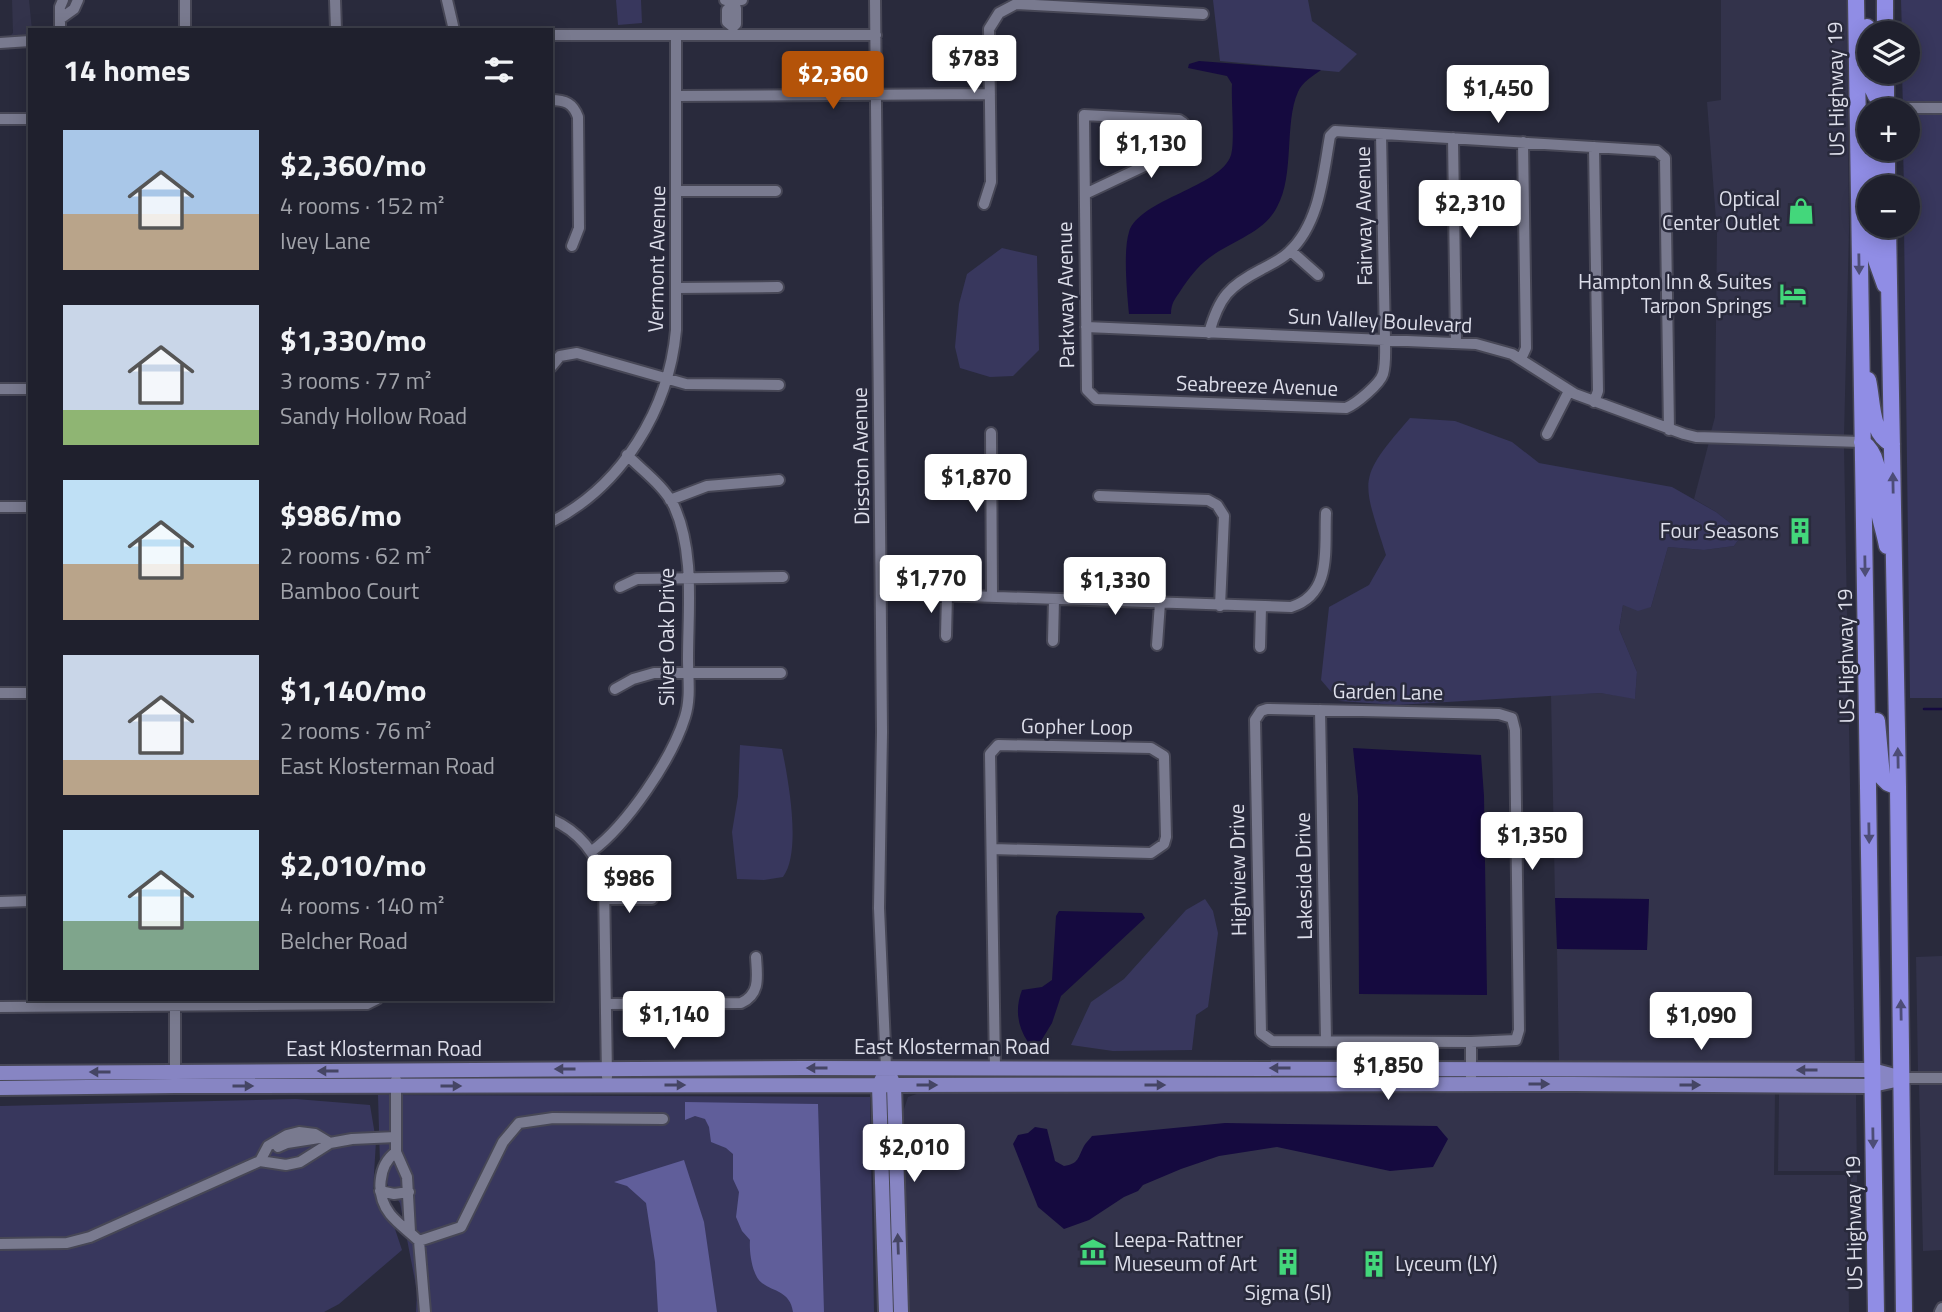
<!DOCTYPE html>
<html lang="en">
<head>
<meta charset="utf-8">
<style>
	body { margin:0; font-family:"Titillium Web",sans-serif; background:#272835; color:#f1f3f6; height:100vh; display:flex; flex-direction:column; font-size:26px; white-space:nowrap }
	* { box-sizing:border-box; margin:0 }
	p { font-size:23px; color:#a1a3aa }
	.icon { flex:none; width:38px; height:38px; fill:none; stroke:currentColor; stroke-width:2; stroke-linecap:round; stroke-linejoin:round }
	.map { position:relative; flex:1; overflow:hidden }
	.sheet { position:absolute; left:28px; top:28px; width:525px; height:973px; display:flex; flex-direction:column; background:#1f202d; border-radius:0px; box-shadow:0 4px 18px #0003,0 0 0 2px #3c3e49 }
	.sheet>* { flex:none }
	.fabs { position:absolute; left:1857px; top:21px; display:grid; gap:14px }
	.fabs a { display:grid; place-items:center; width:63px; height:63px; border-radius:50%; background:#1f202d; box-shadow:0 4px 18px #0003,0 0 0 2px #3c3e49; font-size:35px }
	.price { position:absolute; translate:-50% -60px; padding:0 16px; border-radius:7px; background:#fff; color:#222; font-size:23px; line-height:46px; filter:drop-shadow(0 2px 4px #0008) }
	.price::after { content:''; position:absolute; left:50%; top:42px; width:21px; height:16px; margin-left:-10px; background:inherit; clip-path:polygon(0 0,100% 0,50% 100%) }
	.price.active { background:#b45309; color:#fff }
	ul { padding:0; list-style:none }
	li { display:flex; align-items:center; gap:21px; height:175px; padding:0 35px }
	li span { display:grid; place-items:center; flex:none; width:196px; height:140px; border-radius:0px; color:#555 }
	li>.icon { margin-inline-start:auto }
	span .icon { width:84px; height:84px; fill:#fffc; stroke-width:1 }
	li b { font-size:30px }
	h2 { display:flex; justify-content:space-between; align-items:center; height:84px; padding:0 35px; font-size:30px }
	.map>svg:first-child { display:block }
	.built { fill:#33334b }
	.green { fill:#38375d }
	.forest { fill:#605e9a }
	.water { fill:#150a3f }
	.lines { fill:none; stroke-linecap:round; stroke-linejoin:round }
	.stream { stroke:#150a3f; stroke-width:2.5 }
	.minor-casing { stroke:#474756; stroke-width:14 }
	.major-casing { stroke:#474756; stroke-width:18 }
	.highway-casing { stroke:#474756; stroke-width:19 }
	.minor { stroke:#797a8f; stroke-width:10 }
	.major { stroke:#8785c3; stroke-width:14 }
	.highway { stroke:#908de5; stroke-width:16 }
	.oneway { fill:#4d4d77 }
	.oneway2 { fill:#454564 }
	.labels { text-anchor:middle; stroke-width:5; stroke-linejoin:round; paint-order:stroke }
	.street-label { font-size:21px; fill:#dddeea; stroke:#292a3c }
	.poi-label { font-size:21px; fill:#dddeea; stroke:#292a3c; text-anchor:end }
</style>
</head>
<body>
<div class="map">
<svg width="1942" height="1312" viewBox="0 0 1942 1312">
	<rect width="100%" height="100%" fill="#292a3c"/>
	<path class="built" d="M12 0H29L32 30 30 36H10L13 33Z
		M1721 0H1847L1849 231 1844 436 1711 432 1715 417 1717 233 1707 102 1721 100Z
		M1709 442 1844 446 1855 1065 1559 1064 1557 949 1647 950 1649 899 1555 898 1551 695 1600 693 1635 698 1637 672 1619 629 1623 605 1651 607 1668 547 1704 550 1734 546 1743 533 1716 512 1694 499Z
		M1942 956V1073H1918L1916 957Z
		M1919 1083H1942V1250L1923 1251Z
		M1776 1091H1856L1857 1182H1851V1175L1847 1171H1778L1779 1094Z
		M922 1092 1775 1093 1774 1175H1847L1849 1312H909L903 1112 908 1097Z"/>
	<path class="green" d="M616 0H641L642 23 618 25Z
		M1213 0H1308L1312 21 1357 54 1339 72 1220 61Z
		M1901 0H1942V698H1910L1904 226H1908V187H1904L1903 149H1908V110H1903L1902 72H1908V33H1902Z
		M1002 248 1037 256 1039 350 1013 376 990 377 960 368 955 347 959 304 967 274Z
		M1410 418 1455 421 1512 442 1539 463 1672 487 1716 512 1743 533 1734 546 1704 550 1668 547 1651 607 1638 611 1623 605 1619 629 1637 672 1635 699 1600 693 1397 705 1339 701 1321 680 1329 607 1369 585 1386 555C1362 479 1356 480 1410 418Z
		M740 745 782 749C788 778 802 852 783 877L764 880 737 879 732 832 738 796Z
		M1205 899 1213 911 1218 933 1208 1007 1196 1015 1192 1050 1113 1051 1071 1045 1091 1002 1124 979 1186 910Z
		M378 1095 870 1097 874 1312H416L417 1291 400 1203 389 1188 380 1165Z
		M296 1099 370 1105 376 1141 373 1191 392 1220 402 1250 339 1304 324 1312H0V1106Z"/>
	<path class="forest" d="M685 1102 818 1104 824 1312H793C790 1291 774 1292 762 1283 752 1276 749 1251 750 1240L742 1231 736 1217 739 1192 733 1179V1154L726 1148 711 1142 709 1127 705 1119 695 1116 685 1120Z
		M684 1160 704 1222 717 1312H658L655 1262 646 1203 627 1186 614 1182Z"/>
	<path class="water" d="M1199 61 1321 70C1313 76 1302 82 1298 92 1284 123 1295 175 1277 207 1264 233 1231 241 1209 258 1197 267 1189 278 1181 290 1175 299 1171 303 1171 314H1129C1127 293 1123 251 1129 232 1139 199 1221 187 1231 155 1235 142 1231 100 1232 84L1227 76 1188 68 1189 64Z
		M1353 748 1481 755 1484 796 1487 995 1359 994 1358 796Z
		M1555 898 1649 899 1647 950 1557 949Z
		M1059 911 1142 913 1145 918 1061 996 1052 1023 1041 1041 1028 1042C1017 1026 1015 1008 1022 990L1042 987 1052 980 1056 916Z
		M1225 1123 1437 1126 1448 1139 1433 1167 1390 1171 1277 1147 1219 1156 1181 1169 1143 1185 1138 1191 1124 1197 1089 1220 1064 1229 1038 1207 1013 1144 1018 1135 1028 1133 1035 1127 1047 1129 1055 1161 1064 1166C1079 1164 1078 1157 1084 1146 1086 1142 1090 1139 1092 1136Z"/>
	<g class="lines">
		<path class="stream" d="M1924 709H1942"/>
		<defs>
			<path id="minor" d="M185 0V30
				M335 0 336 30
				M447 0 454 30
				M725 0H742
				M875 0 882 732 879 908 886 1068
				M60 19V7L63 0
				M733 27 727 22V10L732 6 736 8V24L733 27V35
				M60 30V19L74 9 78 0
				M551 35H876
				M0 43 30 41
				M677 96 990 94
				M551 100C565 100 573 103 578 117L579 228 572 246
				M1886 108H1942
				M0 119H30
				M1453 138 1456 343
				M1594 147 1598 391 1594 402
				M677 191H776
				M1085 194 1174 152C1185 143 1194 128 1179 120L1084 115 1087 390 1096 399 1346 408C1356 404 1380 384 1383 374 1386 364 1385 351 1385 340L1381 134
				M984 204 991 182 989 29 999 13 1016 4 1203 14
				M1291 251 1318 275
				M677 288 778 287
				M1086 327 1476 344 1512 354 1575 394 1684 434 1696 437 1862 442
				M1209 333C1219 297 1229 286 1262 269 1271 264 1281 260 1289 252 1320 223 1323 175 1330 136L1335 131 1657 151 1665 158 1669 430
				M1521 359 1526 348 1523 142
				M551 367 560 356 577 353 686 384 779 385
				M0 389H30
				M991 433 992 595
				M1547 434 1569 391
				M1099 496 1208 500 1217 505 1224 516 1220 606
				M670 500 707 486 779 480
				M0 507H30
				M551 522C622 486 669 409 676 330V35
				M620 587 637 579 783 577
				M881 593 1291 607C1333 594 1324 548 1326 513
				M946 636 947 594
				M1053 641 1054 599
				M1157 645 1160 603
				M1260 647 1261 607
				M615 689 633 679 654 673H781
				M0 693H30
				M1267 709 1499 714 1512 718 1515 730 1519 1030 1516 1040 1471 1042 1272 1041 1261 1033 1255 720 1261 711Z
				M1320 710 1326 1041
				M551 819C580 832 597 853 604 883L607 1077
				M992 849 1151 853 1164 844 1166 837 1164 756 1151 748 998 745 990 754 995 1068
				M592 851C627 825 672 759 685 717 691 698 688 678 688 659 688 609 695 552 674 506 664 486 643 471 627 455
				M606 899H652
				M0 902 30 901
				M607 1004 741 1003C761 994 757 976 756 957
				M0 1007 367 1004 377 999
				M1471 1042V1084
				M175 1077V1002
				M1902 1078H1942
				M396 1080V1152L407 1177 410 1232
				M278 1147 287 1143 319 1138
				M396 1152C378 1165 375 1195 390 1214 398 1224 410 1232 419 1241L425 1312
				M260 1161 286 1165 300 1162 330 1143 352 1139 396 1137
				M380 1191 394 1194 409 1192
				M419 1241 461 1227 503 1142 519 1123 553 1118 663 1119
				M0 1244 67 1243 90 1237 260 1161 268 1146 287 1135 299 1132 315 1134 330 1143
				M1940 1312 1942 1308"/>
			<path id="major" d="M0 1073 803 1068 1872 1070 1902 1078
				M891 1078 894 1085 901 1312
				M882 1079 879 1085 886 1312
				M0 1088 175 1086 1574 1084 1868 1086 1900 1079"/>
			<path id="highway" d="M1856 0 1876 1312
				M1885 0V33
				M1867 27C1868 57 1862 86 1886 108
				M1886 72V110
				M1872 149 1874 187
				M1887 149V187
				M1875 226 1876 260 1885 285
				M1888 226 1898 787 1904 1312
				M1868 380C1873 401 1870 434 1892 444
				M1862 442C1884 458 1876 488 1879 512 1881 523 1885 535 1887 546
				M1877 721 1882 777 1888 783 1898 787"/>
		</defs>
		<use href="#minor" class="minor-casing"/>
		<use href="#major" class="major-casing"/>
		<use href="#highway" class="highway-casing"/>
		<use href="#minor" class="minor"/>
		<use href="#major" class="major"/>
		<use href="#highway" class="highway"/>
	</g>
	<defs><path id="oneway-solid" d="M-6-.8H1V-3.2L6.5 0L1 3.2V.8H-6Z" transform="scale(1.75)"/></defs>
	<g class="oneway">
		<use href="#oneway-solid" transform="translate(1859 264) rotate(89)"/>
		<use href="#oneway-solid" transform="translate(1893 483) rotate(-91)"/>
		<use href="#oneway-solid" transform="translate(1865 566) rotate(89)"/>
		<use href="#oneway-solid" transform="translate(1898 758) rotate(-91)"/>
		<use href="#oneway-solid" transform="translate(1869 833) rotate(89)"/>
		<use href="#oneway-solid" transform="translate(1901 1010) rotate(-91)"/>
		<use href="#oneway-solid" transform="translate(1873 1138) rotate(89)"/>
	</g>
	<g class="oneway2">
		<use href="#oneway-solid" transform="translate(817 1068) rotate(-180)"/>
		<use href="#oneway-solid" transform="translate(1280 1068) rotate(-180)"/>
		<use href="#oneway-solid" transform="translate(565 1069) rotate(180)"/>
		<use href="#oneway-solid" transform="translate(1807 1070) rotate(-180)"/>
		<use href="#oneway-solid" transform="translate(328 1071) rotate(180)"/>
		<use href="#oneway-solid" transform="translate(100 1072) rotate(180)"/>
		<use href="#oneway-solid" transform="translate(1539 1084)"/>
		<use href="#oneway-solid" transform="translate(675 1085)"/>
		<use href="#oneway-solid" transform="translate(927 1085)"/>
		<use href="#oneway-solid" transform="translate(1155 1085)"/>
		<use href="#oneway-solid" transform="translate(1690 1085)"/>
		<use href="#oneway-solid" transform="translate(243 1086)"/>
		<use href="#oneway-solid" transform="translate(451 1086)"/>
		<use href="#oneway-solid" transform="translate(898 1244) rotate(-92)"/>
	</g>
	<defs>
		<symbol id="shop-bare" viewBox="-9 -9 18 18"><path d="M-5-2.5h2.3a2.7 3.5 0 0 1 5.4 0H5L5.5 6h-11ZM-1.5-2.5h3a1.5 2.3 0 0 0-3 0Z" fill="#43d77b" stroke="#292a3c" stroke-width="2.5" paint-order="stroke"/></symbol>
		<symbol id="hotel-bare" viewBox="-9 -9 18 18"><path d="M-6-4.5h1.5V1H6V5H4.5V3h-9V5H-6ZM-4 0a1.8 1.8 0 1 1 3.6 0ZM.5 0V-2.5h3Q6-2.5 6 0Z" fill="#43d77b" stroke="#292a3c" stroke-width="2.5" paint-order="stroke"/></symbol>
		<symbol id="building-bare" viewBox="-9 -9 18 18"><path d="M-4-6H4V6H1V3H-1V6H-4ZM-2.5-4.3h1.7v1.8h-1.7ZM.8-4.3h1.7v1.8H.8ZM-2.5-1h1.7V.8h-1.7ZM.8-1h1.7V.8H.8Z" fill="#43d77b" stroke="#292a3c" stroke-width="2.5" paint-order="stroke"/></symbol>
		<symbol id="museum-bare" viewBox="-9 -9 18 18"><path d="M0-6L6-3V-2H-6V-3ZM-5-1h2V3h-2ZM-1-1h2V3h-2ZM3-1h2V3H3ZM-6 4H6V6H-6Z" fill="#43d77b" stroke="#292a3c" stroke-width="2.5" paint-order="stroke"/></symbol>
	</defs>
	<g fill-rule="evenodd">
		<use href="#shop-bare" x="1782" y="192" width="38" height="38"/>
		<use href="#hotel-bare" x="1774" y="275" width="38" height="38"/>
		<use href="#building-bare" x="1781" y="512" width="38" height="38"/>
		<use href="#museum-bare" x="1074" y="1233" width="38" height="38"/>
		<use href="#building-bare" x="1269" y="1243" width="38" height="38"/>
		<use href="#building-bare" x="1355" y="1245" width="38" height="38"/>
	</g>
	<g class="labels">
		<g class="street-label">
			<text transform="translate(1836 89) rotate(-91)" y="7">US Highway 19</text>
			<text transform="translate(1364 216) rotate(-91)" y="7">Fairway Avenue</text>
			<text transform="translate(657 259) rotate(-89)" y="7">Vermont Avenue</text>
			<text transform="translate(1066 295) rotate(-91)" y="7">Parkway Avenue</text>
			<text transform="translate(1380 321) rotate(3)" y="7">Sun Valley Boulevard</text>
			<text transform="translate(1257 386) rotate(2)" y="7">Seabreeze Avenue</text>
			<text transform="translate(861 456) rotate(-91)" y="7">Disston Avenue</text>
			<text transform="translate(667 637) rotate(-90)" y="7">Silver Oak Drive</text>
			<text transform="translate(1846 656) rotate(-91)" y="7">US Highway 19</text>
			<text transform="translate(1388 692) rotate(1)" y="7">Garden Lane</text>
			<text transform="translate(1077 727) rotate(1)" y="7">Gopher Loop</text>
			<text transform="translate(1238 870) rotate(-91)" y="7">Highview Drive</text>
			<text transform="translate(1304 876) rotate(-91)" y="7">Lakeside Drive</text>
			<text x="952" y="1054">East Klosterman Road</text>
			<text x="384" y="1056">East Klosterman Road</text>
			<text transform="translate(1854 1223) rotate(-91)" y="7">US Highway 19</text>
		</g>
		<g class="poi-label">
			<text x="1780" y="206">Optical<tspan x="1780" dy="24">Center Outlet</tspan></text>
			<text x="1772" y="289">Hampton Inn &amp; Suites<tspan x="1772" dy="24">Tarpon Springs</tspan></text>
			<text x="1779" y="538">Four Seasons</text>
			<text x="1114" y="1247" text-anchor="start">Leepa-Rattner<tspan x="1114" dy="24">Mueseum of Art</tspan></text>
			<text x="1395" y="1271" text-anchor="start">Lyceum (LY)</text>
			<text x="1288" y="1300" text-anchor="middle">Sigma (SI)</text>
		</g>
	</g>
</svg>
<div class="fabs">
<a><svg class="icon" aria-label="layers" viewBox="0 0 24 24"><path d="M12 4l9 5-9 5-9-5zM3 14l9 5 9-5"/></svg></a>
<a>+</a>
<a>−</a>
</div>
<b class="price" style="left:974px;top:95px">$783</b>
<b class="price active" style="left:833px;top:111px">$2,360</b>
<b class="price" style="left:1498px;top:125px">$1,450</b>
<b class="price" style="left:1151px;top:180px">$1,130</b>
<b class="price" style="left:1470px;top:240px">$2,310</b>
<b class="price" style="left:976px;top:514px">$1,870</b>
<b class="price" style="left:931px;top:615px">$1,770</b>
<b class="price" style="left:1115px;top:617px">$1,330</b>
<b class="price" style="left:1532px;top:872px">$1,350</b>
<b class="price" style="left:629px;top:915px">$986</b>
<b class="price" style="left:674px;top:1051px">$1,140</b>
<b class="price" style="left:1701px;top:1052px">$1,090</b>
<b class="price" style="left:1388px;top:1102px">$1,850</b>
<b class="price" style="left:914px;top:1184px">$2,010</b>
<section class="sheet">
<h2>14 homes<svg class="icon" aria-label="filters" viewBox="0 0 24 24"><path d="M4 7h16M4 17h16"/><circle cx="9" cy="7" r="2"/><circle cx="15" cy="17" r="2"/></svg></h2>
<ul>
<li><span style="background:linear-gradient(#a9c7e8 60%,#b9a48a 0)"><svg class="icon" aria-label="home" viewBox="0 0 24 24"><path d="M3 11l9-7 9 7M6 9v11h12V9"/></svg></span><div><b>$2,360/mo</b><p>4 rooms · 152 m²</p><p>Ivey Lane</p></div></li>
<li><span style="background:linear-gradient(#c9d6e8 75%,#8fb573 0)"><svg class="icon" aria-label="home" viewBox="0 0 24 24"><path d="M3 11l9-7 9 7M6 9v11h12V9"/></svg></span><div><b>$1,330/mo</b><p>3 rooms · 77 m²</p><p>Sandy Hollow Road</p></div></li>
<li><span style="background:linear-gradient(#bfe0f5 60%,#b9a48a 0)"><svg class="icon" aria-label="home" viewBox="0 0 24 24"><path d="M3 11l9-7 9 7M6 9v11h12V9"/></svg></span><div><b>$986/mo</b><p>2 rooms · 62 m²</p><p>Bamboo Court</p></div></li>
<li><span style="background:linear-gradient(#c9d6e8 75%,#b9a48a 0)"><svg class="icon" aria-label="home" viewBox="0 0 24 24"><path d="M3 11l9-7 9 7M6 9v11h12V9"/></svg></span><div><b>$1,140/mo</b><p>2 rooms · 76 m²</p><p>East Klosterman Road</p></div></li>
<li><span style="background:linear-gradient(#bfe0f5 65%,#7fa58c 0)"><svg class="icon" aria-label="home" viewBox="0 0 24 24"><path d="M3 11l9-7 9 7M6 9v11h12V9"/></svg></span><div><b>$2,010/mo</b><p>4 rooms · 140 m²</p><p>Belcher Road</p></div></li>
</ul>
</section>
</div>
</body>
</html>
